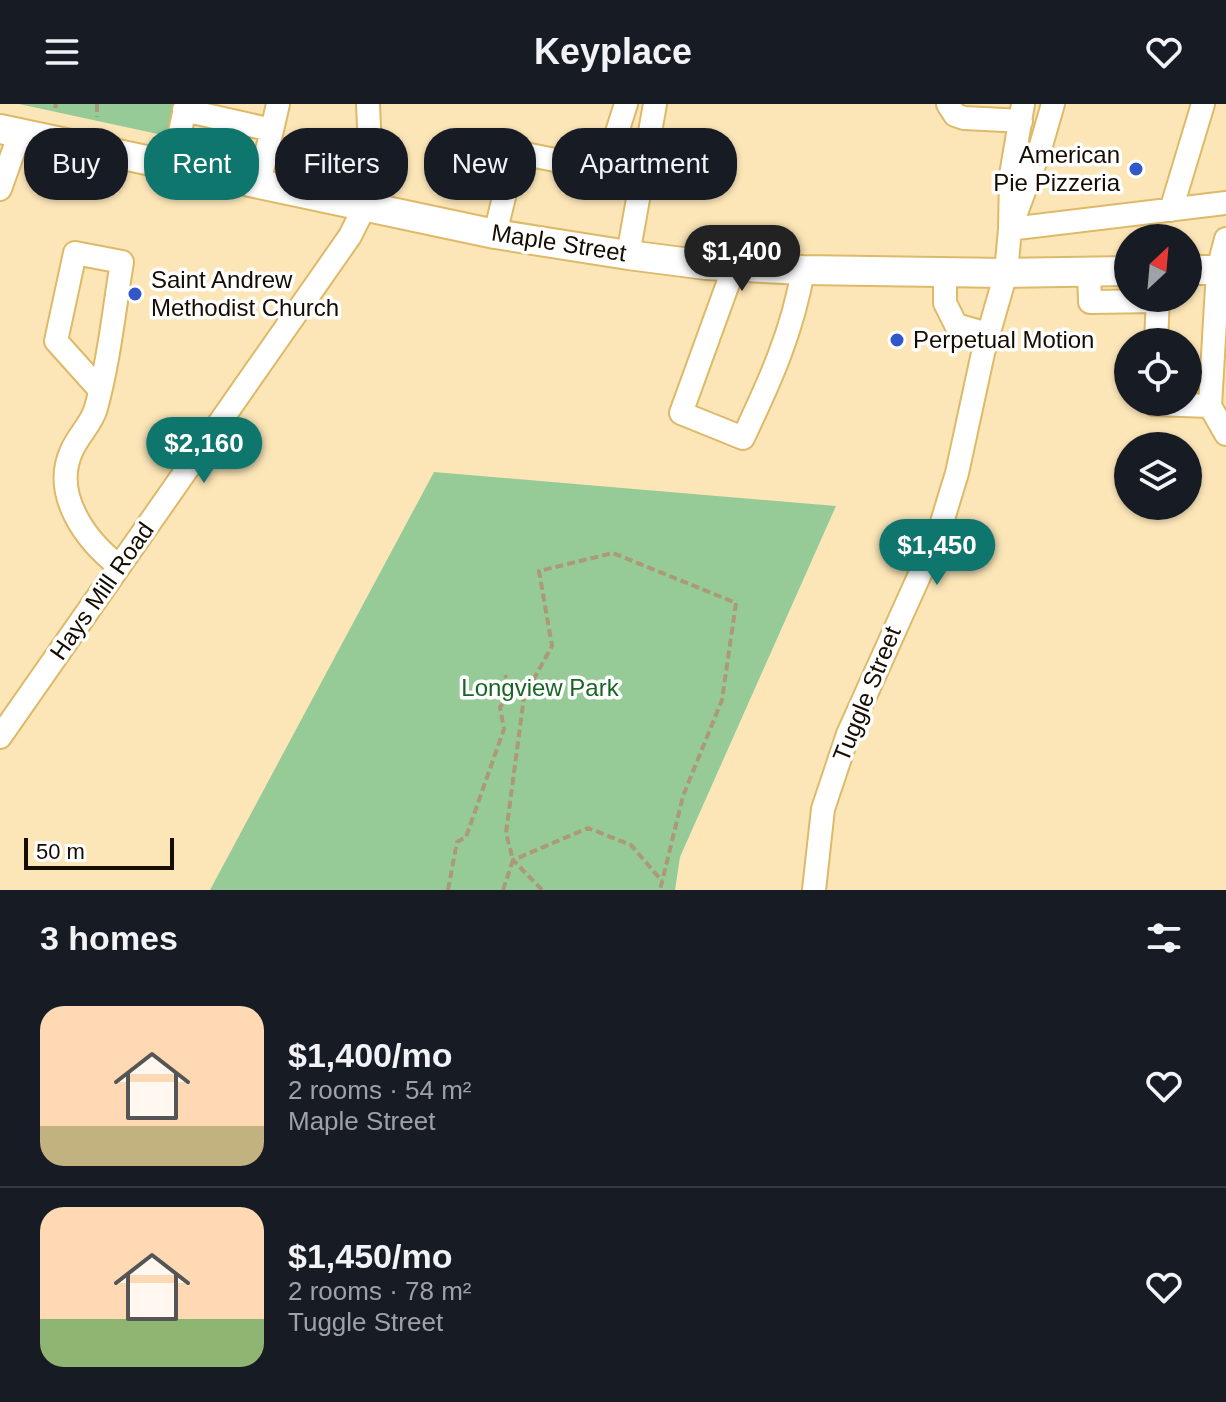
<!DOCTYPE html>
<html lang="en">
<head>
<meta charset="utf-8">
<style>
	body { margin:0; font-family:Arial,sans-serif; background:#20242c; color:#f1f3f6; height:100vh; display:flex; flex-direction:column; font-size:30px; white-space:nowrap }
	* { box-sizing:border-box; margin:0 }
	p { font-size:26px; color:#9ea1a6 }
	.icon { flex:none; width:44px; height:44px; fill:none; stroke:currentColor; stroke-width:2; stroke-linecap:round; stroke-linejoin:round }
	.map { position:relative; height:786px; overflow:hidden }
	.panel { display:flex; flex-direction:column; background:#171b24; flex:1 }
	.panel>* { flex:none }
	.guide { position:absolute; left:24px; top:24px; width:800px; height:72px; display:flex; gap:16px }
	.needle { width:52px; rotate:26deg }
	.fabs { position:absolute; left:1114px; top:120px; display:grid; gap:16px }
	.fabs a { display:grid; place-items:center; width:88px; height:88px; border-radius:50%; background:#171b24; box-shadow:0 2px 6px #0004; font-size:40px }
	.scale { position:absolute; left:24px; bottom:20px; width:150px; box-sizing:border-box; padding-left:8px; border:4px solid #170c00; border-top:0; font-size:22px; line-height:28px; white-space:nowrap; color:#170c00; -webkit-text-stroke:6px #fff; paint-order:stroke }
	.price { position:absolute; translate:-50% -68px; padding:0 18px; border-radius:28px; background:#0f766e; color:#fff; font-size:26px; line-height:52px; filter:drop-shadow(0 2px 4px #0008) }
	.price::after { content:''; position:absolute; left:50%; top:48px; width:24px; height:18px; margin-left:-12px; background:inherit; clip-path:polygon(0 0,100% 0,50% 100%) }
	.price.current { background:#222; color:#fff }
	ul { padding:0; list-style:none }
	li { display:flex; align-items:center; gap:24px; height:200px; padding:0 40px }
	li+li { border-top:2px solid #363941 }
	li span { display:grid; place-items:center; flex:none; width:224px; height:160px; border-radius:24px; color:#555 }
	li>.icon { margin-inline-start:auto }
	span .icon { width:96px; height:96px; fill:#fffc; stroke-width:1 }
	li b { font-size:34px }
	h2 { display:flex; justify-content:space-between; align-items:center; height:96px; padding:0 40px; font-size:34px }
	.pill { padding:0 28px; border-radius:32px; background:#171b24; box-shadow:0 2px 6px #0004; font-size:28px; line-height:72px }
	.pill.current { background:#0f766e; color:#fff }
	header { display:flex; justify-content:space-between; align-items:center; height:104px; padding:0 40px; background:#171b24; font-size:36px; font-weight:800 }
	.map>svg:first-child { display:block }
	.green { fill:#96cb98 }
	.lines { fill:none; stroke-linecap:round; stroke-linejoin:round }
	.minor-casing { stroke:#ddb968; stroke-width:26 }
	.major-casing { stroke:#ddb968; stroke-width:32 }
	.path { stroke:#ab9977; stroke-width:4; stroke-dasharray:8 4; stroke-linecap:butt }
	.minor { stroke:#fff; stroke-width:22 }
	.major { stroke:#fff; stroke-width:28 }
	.poi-dot { fill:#3158c8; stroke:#fff; stroke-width:3 }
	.labels { text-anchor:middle; stroke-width:7; stroke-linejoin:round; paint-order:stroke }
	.poi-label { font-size:24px; fill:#170c00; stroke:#fff; text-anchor:start }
	.street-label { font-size:24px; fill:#170c00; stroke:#fff }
	.park-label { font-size:24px; fill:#186625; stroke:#fff }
</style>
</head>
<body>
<header><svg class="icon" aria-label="menu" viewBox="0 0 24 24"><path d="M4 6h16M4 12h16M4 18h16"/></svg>Keyplace<svg class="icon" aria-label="heart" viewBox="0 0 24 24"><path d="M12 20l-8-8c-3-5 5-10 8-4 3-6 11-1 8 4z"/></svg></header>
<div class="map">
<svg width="1226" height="786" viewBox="0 0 1226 786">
	<rect width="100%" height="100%" fill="#fce6b8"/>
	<path class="green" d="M19 0H176L167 32Z
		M434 368 836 402 680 753 675 786H210Z"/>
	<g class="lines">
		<defs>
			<path id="minor" d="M948 0 955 11 964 14 1021 17
				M1023 0 1011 71 1010 125 1226 99
				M184 6 272 26 259 79
				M272 26 278 0
				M173 60 186 0
				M0 85 20 29
				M1171 106 1203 0
				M495 130 515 48 605 66 626 0
				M628 151 655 0
				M734 163 681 309 743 334C769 279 793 227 803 166
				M945 168V199L956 221 988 230
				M1089 168 1090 198 1158 197
				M1156 238 1158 194
				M100 286 56 237 75 149 122 158C114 206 109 257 96 304 92 319 78 332 72 346 51 390 86 437 119 462
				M1154 298V300L1210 302 1218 166 1226 135
				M1210 302 1226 330
				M0 633 350 132 365 102 371 70 368 0
				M814 786 823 705 848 630 939 428 957 369 983 249 1006 169 1010 125 1040 45 1053 0"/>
			<path id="major" d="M0 25 495 130 628 151 706 161 803 166 1006 169 1128 167
				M1188 166H1226"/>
		</defs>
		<use href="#minor" class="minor-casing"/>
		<use href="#major" class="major-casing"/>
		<path class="path" d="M97 0V13
			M55 4 56 0
			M510 582 524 593
			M448 786 457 738 466 733 504 625 500 603C510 592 511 585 505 571
			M503 786 513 756 506 729 524 593 552 542 539 467 613 449 736 499 722 596 683 692 660 786
			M542 786 513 756 588 724 631 741 662 777"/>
		<use href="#minor" class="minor"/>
		<use href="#major" class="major"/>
	</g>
	<g class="poi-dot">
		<circle cx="1136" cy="65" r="8"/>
		<circle cx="135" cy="190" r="8"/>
		<circle cx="897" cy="236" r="8"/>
	</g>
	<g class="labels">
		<g class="poi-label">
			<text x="1120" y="59" text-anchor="end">American<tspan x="1120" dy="28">Pie Pizzeria</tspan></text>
			<text x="151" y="184">Saint Andrew<tspan x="151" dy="28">Methodist Church</tspan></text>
			<text x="913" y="244">Perpetual Motion</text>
		</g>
		<g class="street-label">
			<text transform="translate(559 139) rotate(9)" y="8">Maple Street</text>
			<text transform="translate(102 487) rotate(-55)" y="8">Hays Mill Road</text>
			<text transform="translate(867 590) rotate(-68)" y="8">Tuggle Street</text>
		</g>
		<g class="park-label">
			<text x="540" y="592">Longview Park</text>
		</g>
	</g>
</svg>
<div class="fabs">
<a><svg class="needle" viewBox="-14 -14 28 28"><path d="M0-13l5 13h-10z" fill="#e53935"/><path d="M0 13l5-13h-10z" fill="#9ea1a6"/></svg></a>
<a><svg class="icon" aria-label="locate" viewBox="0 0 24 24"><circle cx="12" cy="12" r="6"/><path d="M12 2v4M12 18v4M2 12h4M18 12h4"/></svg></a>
<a><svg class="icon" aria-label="layers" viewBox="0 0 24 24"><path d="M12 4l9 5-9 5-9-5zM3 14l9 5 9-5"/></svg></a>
</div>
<div class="scale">50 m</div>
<b class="price current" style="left:742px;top:189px">$1,400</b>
<b class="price" style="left:204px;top:381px">$2,160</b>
<b class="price" style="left:937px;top:483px">$1,450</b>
<div class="guide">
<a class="pill">Buy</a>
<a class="pill current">Rent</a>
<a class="pill">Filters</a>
<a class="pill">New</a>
<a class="pill">Apartment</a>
</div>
</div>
<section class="panel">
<h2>3 homes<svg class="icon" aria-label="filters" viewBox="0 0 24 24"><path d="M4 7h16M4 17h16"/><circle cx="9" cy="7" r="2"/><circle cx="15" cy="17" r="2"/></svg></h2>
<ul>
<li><span style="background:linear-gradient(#ffd9b3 75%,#c2b280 0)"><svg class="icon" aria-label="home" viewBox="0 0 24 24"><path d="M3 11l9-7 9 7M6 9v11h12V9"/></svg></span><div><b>$1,400/mo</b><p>2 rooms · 54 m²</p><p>Maple Street</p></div><svg class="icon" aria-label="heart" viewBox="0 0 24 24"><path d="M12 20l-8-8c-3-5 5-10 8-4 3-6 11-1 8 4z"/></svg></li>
<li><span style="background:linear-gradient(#ffd9b3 70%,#8fb573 0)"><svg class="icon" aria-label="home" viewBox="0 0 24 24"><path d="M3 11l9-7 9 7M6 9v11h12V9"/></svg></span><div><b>$1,450/mo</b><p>2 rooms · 78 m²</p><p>Tuggle Street</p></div><svg class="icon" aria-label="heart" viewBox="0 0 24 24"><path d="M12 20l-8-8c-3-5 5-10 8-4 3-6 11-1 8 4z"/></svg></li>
</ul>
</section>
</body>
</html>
